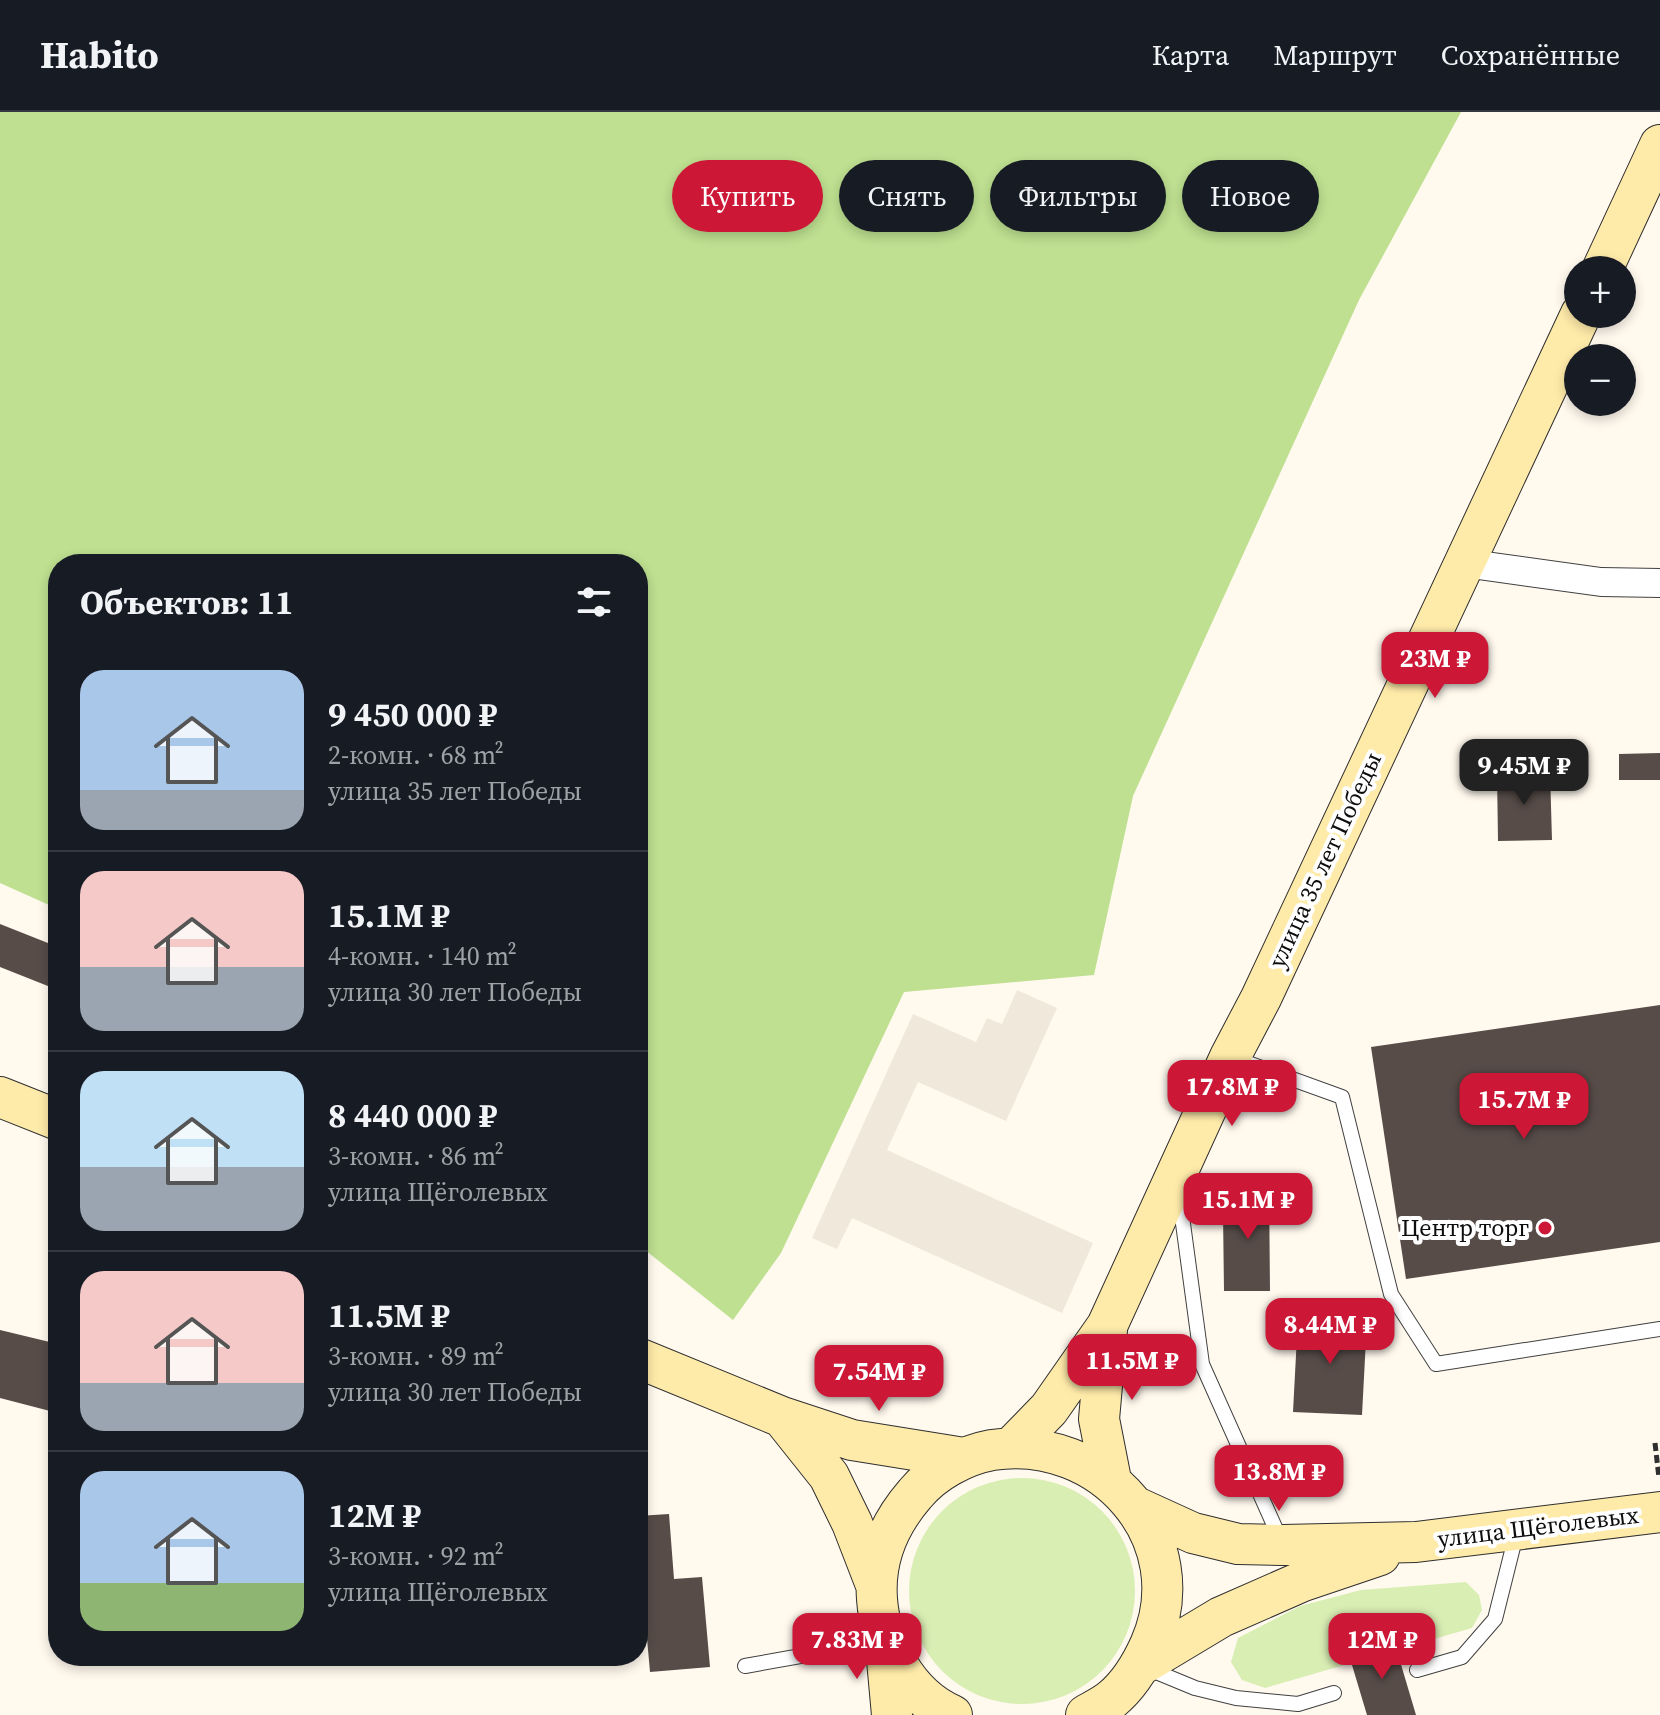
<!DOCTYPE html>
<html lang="ru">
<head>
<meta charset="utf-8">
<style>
	body { margin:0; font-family:"Source Serif 4",serif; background:#242831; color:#f1f3f6; height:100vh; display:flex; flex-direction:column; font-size:30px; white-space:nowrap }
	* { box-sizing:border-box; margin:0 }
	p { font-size:26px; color:#9ea1a6 }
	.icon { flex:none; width:44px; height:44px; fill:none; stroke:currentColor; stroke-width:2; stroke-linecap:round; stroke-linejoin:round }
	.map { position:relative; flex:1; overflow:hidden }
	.panel { position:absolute; left:48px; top:442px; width:600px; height:1112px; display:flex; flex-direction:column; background:#171b24; border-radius:32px; box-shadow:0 4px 12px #0003 }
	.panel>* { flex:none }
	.hud { position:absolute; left:672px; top:48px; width:760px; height:72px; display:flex; gap:16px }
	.tools { position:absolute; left:1564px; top:144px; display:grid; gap:16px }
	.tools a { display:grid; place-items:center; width:72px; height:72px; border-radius:50%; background:#171b24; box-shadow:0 4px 12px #0003; font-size:40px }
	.price { position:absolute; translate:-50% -68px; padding:0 18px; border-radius:16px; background:#cc1736; color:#fff; font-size:26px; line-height:52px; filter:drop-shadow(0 2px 4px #0008) }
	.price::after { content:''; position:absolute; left:50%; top:48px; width:24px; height:18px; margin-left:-12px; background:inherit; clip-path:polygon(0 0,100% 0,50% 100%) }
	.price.active { background:#222; color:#fff }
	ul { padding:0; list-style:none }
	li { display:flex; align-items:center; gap:24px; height:200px; padding:0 32px }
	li+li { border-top:2px solid #363941 }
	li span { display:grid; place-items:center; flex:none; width:224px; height:160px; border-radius:24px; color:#555 }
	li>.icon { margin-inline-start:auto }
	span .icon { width:96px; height:96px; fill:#fffc; stroke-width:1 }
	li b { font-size:34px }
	h2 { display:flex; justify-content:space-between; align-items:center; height:96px; padding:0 32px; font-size:34px }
	.tag { padding:0 28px; border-radius:36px; background:#171b24; box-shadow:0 4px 12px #0003; font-size:28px; line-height:72px }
	.tag.active { background:#cc1736; color:#fff }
	header { display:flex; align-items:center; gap:48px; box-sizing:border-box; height:112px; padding:0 40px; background:#171b24; border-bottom:2px solid #363941 }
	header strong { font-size:38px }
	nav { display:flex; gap:44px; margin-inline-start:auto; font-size:28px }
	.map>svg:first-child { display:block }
	.green { fill:#d9eeb3 }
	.forest { fill:#bee090 }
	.plaza { fill:#f0e8db }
	.building { fill:#574c48 }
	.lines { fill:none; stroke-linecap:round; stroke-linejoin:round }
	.service-casing { stroke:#404040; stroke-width:16 }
	.minor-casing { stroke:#404040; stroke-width:30 }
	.secondary-casing { stroke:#2f2f2f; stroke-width:42 }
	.path { stroke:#2f2f2f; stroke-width:5; stroke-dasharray:8 4; stroke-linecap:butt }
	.service { stroke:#fff; stroke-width:14 }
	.minor { stroke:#fff; stroke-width:28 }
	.secondary { stroke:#ffeba9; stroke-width:40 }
	.poi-dot { fill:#cc1736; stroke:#fff; stroke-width:3 }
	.labels { text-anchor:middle; stroke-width:8; stroke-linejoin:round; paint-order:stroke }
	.street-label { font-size:24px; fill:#0d0d0d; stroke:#fff }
	.poi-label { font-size:24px; fill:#0d0d0d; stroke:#fff; text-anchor:end }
</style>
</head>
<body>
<header>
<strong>Habito</strong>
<nav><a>Карта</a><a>Маршрут</a><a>Сохранённые</a></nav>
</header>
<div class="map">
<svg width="1660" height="1603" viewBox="0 0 1660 1603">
	<rect width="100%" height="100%" fill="#fff9ee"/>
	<path class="green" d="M909 1479a113 113 0 1 1 226 0a113 113 0 1 1-226 0Z
		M1466 1470 1479 1483 1482 1498 1472 1516 1265 1576 1242 1568 1231 1550 1238 1526 1300 1494 1361 1478Z"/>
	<path class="forest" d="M0 0H1461L1359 188 1133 684 1094 863 904 880 781 1141 733 1208 640 1134 638 1125V452H58V797L0 771Z"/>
	<path class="plaza" d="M1017 878 1057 896 1006 1009 918 970 887 1038 1093 1131 1062 1201 852 1106 837 1137 812 1126 913 902 976 930 987 906 1002 912Z"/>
	<path class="building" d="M1660 641V668H1619V642Z
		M1550 660 1552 728 1498 729 1497 661Z
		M0 812 58 835V878L0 855Z
		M1660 893V1130L1406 1167 1371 935Z
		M1239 1072H1269L1270 1179H1224L1223 1100H1239Z
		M1298 1205 1367 1208 1362 1303 1293 1300Z
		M0 1218 58 1232V1269L50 1299 0 1286Z
		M669 1402 674 1467 702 1465 710 1555 650 1560 642 1470H638V1404Z
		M1394 1529 1416 1603H1367L1349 1543Z"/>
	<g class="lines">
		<defs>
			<path id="service" d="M1234 946 1342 985 1391 1182 1436 1252 1660 1217
				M1179 1082 1202 1252 1282 1431
				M745 1554 885 1529
				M1149 1557 1195 1576 1236 1586 1298 1592 1334 1581
				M1417 1558 1462 1545 1495 1507 1517 1419"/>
			<path id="minor" d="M1464 451 1601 470 1660 471"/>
			<path id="secondary" d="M1602 158 1660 33
				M0 985 58 1008
				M1107 1218 1099 1307 1111 1368
				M638 1246 782 1305 852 1328 964 1346
				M782 1305 829 1364 852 1411 876 1473
				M1012 1335 1049 1297 1107 1214 1230 945 1261 886 1581 202
				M1136 1395 1193 1421 1238 1432 1283 1433 1416 1430 1660 1400
				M886 1537 892 1603
				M1141 1553 1221 1505 1303 1469 1380 1443
				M952 1603C908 1584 880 1532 877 1487 874 1447 889 1412 915 1382 933 1360 964 1343 992 1338 1102 1321 1197 1427 1150 1533 1141 1553 1129 1573 1112 1587 1105 1593 1095 1598 1086 1603"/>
		</defs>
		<use href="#service" class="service-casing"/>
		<use href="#minor" class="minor-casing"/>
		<use href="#secondary" class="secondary-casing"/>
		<path class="path" d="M1655 1331 1659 1366"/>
		<use href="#service" class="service"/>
		<use href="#minor" class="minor"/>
		<use href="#secondary" class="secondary"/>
	</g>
	<circle class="poi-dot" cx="1545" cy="1116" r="8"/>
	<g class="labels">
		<g class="street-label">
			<text transform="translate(1325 748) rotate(-65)" y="8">улица 35 лет Победы</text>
			<text transform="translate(1538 1415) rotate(-7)" y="8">улица Щёголевых</text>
		</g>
		<g class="poi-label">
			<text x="1529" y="1124">Центр торг</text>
		</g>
	</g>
</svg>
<div class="tools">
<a>+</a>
<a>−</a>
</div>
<b class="price" style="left:1435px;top:588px">23M ₽</b>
<b class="price active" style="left:1524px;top:695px">9.45M ₽</b>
<b class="price" style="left:1232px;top:1016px">17.8M ₽</b>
<b class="price" style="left:1524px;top:1029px">15.7M ₽</b>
<b class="price" style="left:1248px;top:1129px">15.1M ₽</b>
<b class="price" style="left:1330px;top:1254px">8.44M ₽</b>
<b class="price" style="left:1132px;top:1290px">11.5M ₽</b>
<b class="price" style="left:879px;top:1301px">7.54M ₽</b>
<b class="price" style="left:1279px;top:1401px">13.8M ₽</b>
<b class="price" style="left:857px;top:1569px">7.83M ₽</b>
<b class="price" style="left:1382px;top:1569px">12M ₽</b>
<div class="hud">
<a class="tag active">Купить</a>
<a class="tag">Снять</a>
<a class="tag">Фильтры</a>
<a class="tag">Новое</a>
</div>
<section class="panel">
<h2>Объектов: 11<svg class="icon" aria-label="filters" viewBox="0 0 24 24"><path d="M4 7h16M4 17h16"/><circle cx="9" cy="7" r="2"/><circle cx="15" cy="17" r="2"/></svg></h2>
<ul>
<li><span style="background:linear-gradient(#a9c7e8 75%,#9aa5b1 0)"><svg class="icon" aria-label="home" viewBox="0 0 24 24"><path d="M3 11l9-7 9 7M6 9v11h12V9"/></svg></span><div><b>9 450 000 ₽</b><p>2-комн. · 68 m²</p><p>улица 35 лет Победы</p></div></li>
<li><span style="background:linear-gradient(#f6c9c9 60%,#9aa5b1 0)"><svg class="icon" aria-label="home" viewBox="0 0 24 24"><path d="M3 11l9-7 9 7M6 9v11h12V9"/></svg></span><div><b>15.1M ₽</b><p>4-комн. · 140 m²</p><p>улица 30 лет Победы</p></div></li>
<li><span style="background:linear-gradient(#bfe0f5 60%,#9aa5b1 0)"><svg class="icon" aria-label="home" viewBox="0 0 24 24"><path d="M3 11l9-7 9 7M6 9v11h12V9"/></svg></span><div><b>8 440 000 ₽</b><p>3-комн. · 86 m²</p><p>улица Щёголевых</p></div></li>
<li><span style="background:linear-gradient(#f6c9c9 70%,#9aa5b1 0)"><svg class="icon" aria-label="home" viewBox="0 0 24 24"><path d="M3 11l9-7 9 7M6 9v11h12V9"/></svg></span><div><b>11.5M ₽</b><p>3-комн. · 89 m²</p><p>улица 30 лет Победы</p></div></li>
<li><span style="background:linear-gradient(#a9c7e8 70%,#8fb573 0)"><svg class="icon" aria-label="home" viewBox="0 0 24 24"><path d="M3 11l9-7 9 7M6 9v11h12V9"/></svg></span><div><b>12M ₽</b><p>3-комн. · 92 m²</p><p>улица Щёголевых</p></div></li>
</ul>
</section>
</div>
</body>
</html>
